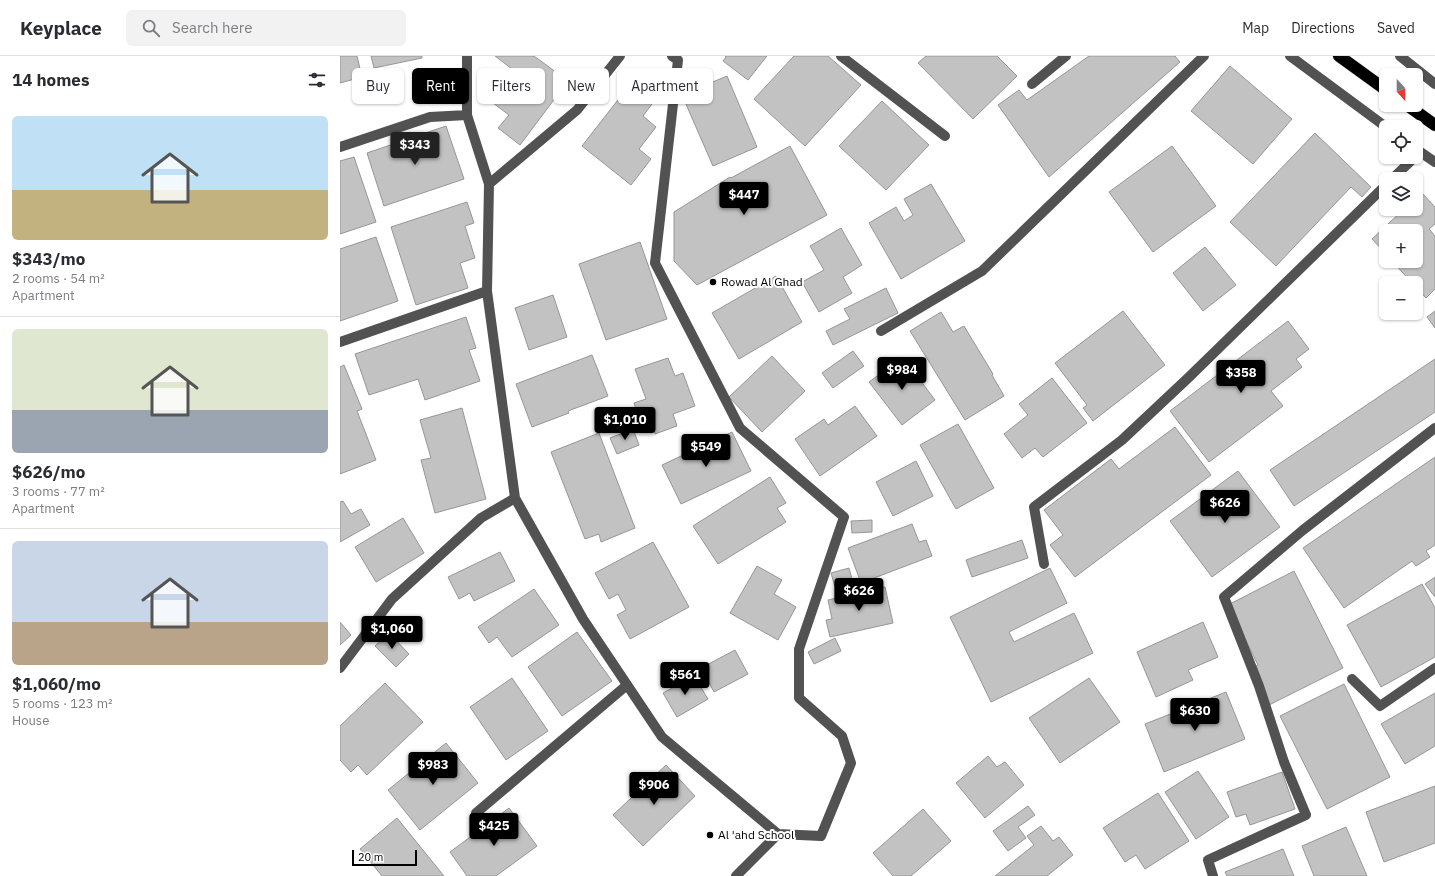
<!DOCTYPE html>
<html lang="en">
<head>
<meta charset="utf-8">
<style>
	body { margin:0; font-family:"IBM Plex Sans",sans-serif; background:#f2f2f3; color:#2b2b33; height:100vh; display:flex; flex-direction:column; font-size:15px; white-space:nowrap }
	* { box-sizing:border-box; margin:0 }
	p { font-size:13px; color:#7c7c81 }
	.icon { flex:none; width:22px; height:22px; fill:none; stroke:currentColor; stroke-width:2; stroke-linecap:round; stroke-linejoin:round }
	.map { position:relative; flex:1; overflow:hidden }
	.side { display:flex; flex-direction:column; background:#fff; width:340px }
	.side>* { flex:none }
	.top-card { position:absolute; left:12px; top:12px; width:380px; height:36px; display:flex; gap:8px }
	.needle { width:26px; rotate:159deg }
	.fabs { position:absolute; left:1039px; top:12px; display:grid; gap:8px }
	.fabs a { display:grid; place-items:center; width:44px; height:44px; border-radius:6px; background:#fff; box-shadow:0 1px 3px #0004; font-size:20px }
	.scale { position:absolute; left:12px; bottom:10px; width:65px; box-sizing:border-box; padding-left:4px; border:2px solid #000; border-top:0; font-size:11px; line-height:14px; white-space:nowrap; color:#000; -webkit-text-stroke:3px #fff; paint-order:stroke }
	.price { position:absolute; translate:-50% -34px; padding:0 9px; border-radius:4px; background:#000; color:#fff; font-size:13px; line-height:26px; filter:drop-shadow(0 1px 2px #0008) }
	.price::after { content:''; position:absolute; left:50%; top:24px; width:12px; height:9px; margin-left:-6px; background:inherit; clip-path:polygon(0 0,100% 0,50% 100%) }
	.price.on { background:#222; color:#fff }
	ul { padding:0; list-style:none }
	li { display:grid; align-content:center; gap:8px; height:212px; padding:0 12px }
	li+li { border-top:1px solid #e1e1e2 }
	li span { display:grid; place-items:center; height:124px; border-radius:6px; color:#555 }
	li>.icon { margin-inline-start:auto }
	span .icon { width:72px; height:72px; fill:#fffc; stroke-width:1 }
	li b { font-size:17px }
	h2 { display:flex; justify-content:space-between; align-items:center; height:48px; padding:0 12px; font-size:17px }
	.pill { padding:0 14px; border-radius:6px; background:#fff; box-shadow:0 1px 3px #0004; font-size:14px; line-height:36px }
	.pill.on { background:#000; color:#fff }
	header { display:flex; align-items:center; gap:24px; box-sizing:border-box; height:56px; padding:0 20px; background:#fff; border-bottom:1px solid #e1e1e2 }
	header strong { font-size:19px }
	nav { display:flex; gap:22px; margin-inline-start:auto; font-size:14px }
	.search { width:280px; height:36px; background:#f2f2f3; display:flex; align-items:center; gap:10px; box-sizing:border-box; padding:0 14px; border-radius:6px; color:#7c7c81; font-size:15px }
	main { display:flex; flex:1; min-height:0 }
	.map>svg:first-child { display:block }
	.building { fill:#c2c2c2; stroke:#969696 }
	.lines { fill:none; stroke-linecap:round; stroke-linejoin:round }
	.highway-casing { stroke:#dbdbdb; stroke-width:13 }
	.minor { stroke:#525252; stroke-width:10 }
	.highway { stroke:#000; stroke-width:12 }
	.poi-dot { fill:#000; stroke:#fff; stroke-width:1.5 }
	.labels { text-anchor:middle; stroke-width:4; stroke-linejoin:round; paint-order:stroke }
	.poi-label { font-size:12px; fill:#000; stroke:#fff; text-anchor:start }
</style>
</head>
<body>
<header>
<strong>Keyplace</strong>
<div class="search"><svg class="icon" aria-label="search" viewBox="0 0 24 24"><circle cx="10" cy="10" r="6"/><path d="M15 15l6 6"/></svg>Search here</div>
<nav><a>Map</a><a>Directions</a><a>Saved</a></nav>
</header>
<main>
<section class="side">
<h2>14 homes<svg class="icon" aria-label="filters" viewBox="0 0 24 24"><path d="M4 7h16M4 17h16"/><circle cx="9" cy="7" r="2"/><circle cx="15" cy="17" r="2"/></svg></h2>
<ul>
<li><span style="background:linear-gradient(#bfe0f5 60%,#c2b280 0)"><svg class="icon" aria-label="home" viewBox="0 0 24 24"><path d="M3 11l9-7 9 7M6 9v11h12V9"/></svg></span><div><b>$343/mo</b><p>2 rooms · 54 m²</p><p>Apartment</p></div></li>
<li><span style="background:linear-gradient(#dfe7d0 65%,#9aa5b1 0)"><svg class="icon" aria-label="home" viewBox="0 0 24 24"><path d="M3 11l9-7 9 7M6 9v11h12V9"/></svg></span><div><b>$626/mo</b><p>3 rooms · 77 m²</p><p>Apartment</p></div></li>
<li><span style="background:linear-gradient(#c9d6e8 65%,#b9a48a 0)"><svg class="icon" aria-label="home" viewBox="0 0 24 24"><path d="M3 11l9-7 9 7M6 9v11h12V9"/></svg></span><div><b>$1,060/mo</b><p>5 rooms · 123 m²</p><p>House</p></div></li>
</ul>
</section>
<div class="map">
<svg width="1095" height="820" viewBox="0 0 1095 820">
	<rect width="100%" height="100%" fill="#fff"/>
	<path class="building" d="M0 0H17L22 21 0 27Z
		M31 0H82V2L34 12Z
		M155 0H194L228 25 180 89 158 72 169 59 153 47 176 16Z
		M385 0H427L408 24 383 5 386 1Z
		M454 0H488L521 29 465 90 414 43Z
		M586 0H657L677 20 633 63 578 7Z
		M749 0H835L840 6 709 121 658 49 679 34 687 44Z
		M890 10 952 63 913 108 851 55Z
		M387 20 417 91 373 110 342 39Z
		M295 22 318 40 303 60 316 71 299 93 311 103 291 129 242 90Z
		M542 45 589 89 546 134 499 90Z
		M106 70 124 123 44 150 27 97Z
		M975 77 1031 131 1022 141 1011 131 936 210 890 166Z
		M450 90 487 159 357 229 334 205V156L390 121 391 122Z
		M832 90 876 150 813 196 769 136Z
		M14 101 36 166 0 178V105Z
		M591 128 625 185 561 223 529 167 556 151 564 165 573 159 564 143Z
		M1082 137 1095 151V168L1089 173 1095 180V233L1086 242 1076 231V227H1072L1052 205H1076V175H1046V198L1032 183 1064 153H1076V142Z
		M127 146 134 167 125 170 135 202 120 207 128 232 76 249 51 171Z
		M501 172 522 209 503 221 512 237 479 256 462 226 484 214 470 190Z
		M36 181 58 245 0 265V193Z
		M300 186 327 263 266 284 239 208Z
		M865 191 896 229 863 255 833 217Z
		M436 220 462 266 399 303 372 257Z
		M546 232 558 257 493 289 486 275 510 263 504 253Z
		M213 239 227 281 189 294 175 252Z
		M783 255 825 309 753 365 743 352 747 349 715 307Z
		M1095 255V272L1087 261Z
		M601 256 613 276 624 270 653 318 652 319 664 340 625 364 570 275Z
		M126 261 136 292 129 294 140 325 85 344 78 323 29 339 15 298Z
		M948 265 969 293 956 303 962 311 931 335 943 350 869 406 830 355Z
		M513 295 524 310 493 332 482 317Z
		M252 299 268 340 228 355 229 357 192 371 176 328Z
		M432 300 465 335 422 376 389 341Z
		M563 301 595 344 562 369 529 326Z
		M328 302 335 320 343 317 355 350 333 358 337 370 315 378 309 359 299 363 294 347 306 343 295 313Z
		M1095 303V356L954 450 930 414Z
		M4 309 22 353 17 355 36 404 0 418V311Z
		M712 322 747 367 703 401 695 392 682 402 664 378 688 359 679 348Z
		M515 350 537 380 480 420 455 383 484 363 488 369Z
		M122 352 146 443 95 457 81 404 91 402 80 364Z
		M618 368 654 432 616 453 580 389Z
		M835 371 871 419 735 521 710 489 723 479 704 454 771 403 779 413Z
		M293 373 299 389 277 398 270 382Z
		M392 376 411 415 341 448 322 409Z
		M259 377 295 472 261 486 259 478 245 483 211 396Z
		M1095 401V489L1086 495 1090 501 1076 510 1072 505 1004 552 963 492Z
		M576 405 593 440 553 460 536 426Z
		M898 415 940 471 872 521 830 465Z
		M430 421 446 447 437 452 446 466 378 508 353 470Z
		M3 445 11 458 21 453 30 469 0 486V446Z
		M63 462 84 497 36 526 15 491Z
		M532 464V476L512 477 511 465Z
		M572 468 579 486 586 484 592 500 521 527 508 492Z
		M682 484 688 502 632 521 626 504Z
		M313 486 349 551 290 583 277 559 286 554 278 538 269 543 255 517Z
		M160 496 175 525 134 545 130 537 119 543 108 521Z
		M417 510 442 524 434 538 456 551 438 584 390 557Z
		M509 512 513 527 495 531 491 517Z
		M710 512 727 547 669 576 674 586 734 557 753 597 651 646 610 561Z
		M954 515 1003 612 929 649 912 612 918 609 888 549Z
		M1095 521V541L1085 528Z
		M1082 528 1095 552V601L1041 631 1007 569Z
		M545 531 553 567 490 581 486 564 492 563 488 544Z
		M194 533 219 569 172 601 157 581 149 587 138 571Z
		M0 566 11 579 0 589Z
		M863 566 878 601 848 614 853 624 816 641 797 596Z
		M237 576 272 625 222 660 188 611Z
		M49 577 69 598 56 611 35 590Z
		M495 582 501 595 474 608 468 596Z
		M395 594 408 618 374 636 361 612Z
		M354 620 368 643 337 661 323 637Z
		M172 622 208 675 166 704 130 651Z
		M749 622 780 666 720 707 689 662Z
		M45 627 83 666 27 719 18 709 11 716 0 704V670Z
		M1004 628 1050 721 987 753 940 660Z
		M886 636 905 683 824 716 805 668Z
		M1095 637V690L1065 708 1041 668Z
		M106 687 138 727 80 774 48 734Z
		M648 700 657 711 665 706 684 729 645 762 616 727Z
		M326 709 355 740 303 790 273 759Z
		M858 715 889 761 856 783 825 736Z
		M942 716 955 753 910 769 906 758 896 761 887 736Z
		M1095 730V787L1044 806 1026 756Z
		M818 737 849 785 805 813 796 799 785 806 763 772Z
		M688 750 695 759 678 771 686 782 668 795 653 775Z
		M169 752 197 790 156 820H127L110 796Z
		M583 753 611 785 571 820H553L533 797Z
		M57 762 104 820H42L20 793Z
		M701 770 713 785 719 781 733 799 707 820H655L694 789 687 780Z
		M1006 771 1027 820H974L962 790Z
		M943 793 954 820H887L885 816Z"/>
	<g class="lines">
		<defs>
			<path id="highway" d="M999 0 1046 34
				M1067 49 1095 69"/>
		</defs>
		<use href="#highway" class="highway-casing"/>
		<path class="minor" d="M127 0V59L149 128 147 235 175 442 243 563 322 681 438 778 481 780 511 707 502 680 459 642V593L504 461 400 372 315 207 338 4 332 0
			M501 0 605 80
			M950 0 1046 71
			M1060 0 1095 28
			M692 28 726 0
			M0 91 90 61 127 59
			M1076 93 1095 106
			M1052 123 1075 101
			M149 128 237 54 280 0
			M541 275 642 215 864 0
			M0 286 147 235
			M704 508 694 451 782 384 847 323 1046 129
			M0 612 52 543 141 462 175 442
			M1012 623 1040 650 1095 612
			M136 757 287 629
			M396 820 438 778
			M873 820 868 804 966 759 944 706 919 630 884 541 963 474 1095 372"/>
		<use href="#highway" class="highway"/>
	</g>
	<g class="poi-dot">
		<circle cx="373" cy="226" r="4"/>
		<circle cx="370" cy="779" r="4"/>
	</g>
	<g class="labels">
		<g class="poi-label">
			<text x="381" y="230">Rowad Al Ghad</text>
			<text x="378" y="783">Al 'ahd School</text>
		</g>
	</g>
</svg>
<div class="fabs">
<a><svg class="needle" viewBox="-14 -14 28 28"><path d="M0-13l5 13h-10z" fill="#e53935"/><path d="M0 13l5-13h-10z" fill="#7c7c81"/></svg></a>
<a><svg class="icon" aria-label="locate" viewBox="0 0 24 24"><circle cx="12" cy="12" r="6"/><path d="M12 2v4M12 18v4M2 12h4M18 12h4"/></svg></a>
<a><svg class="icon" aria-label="layers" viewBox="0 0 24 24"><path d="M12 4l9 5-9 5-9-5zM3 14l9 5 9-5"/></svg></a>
<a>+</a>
<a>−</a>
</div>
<div class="scale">20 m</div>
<b class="price on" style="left:75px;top:110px">$343</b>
<b class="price" style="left:404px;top:160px">$447</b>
<b class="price" style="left:562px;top:335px">$984</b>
<b class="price" style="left:901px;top:338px">$358</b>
<b class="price" style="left:285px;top:385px">$1,010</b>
<b class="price" style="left:366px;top:412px">$549</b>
<b class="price" style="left:885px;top:468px">$626</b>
<b class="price" style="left:519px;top:556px">$626</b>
<b class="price" style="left:52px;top:594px">$1,060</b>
<b class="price" style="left:345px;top:640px">$561</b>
<b class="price" style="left:855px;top:676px">$630</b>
<b class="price" style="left:93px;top:730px">$983</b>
<b class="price" style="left:314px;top:750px">$906</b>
<b class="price" style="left:154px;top:791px">$425</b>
<div class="top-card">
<a class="pill">Buy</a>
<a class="pill on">Rent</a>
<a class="pill">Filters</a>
<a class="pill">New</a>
<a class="pill">Apartment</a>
</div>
</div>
</main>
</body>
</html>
